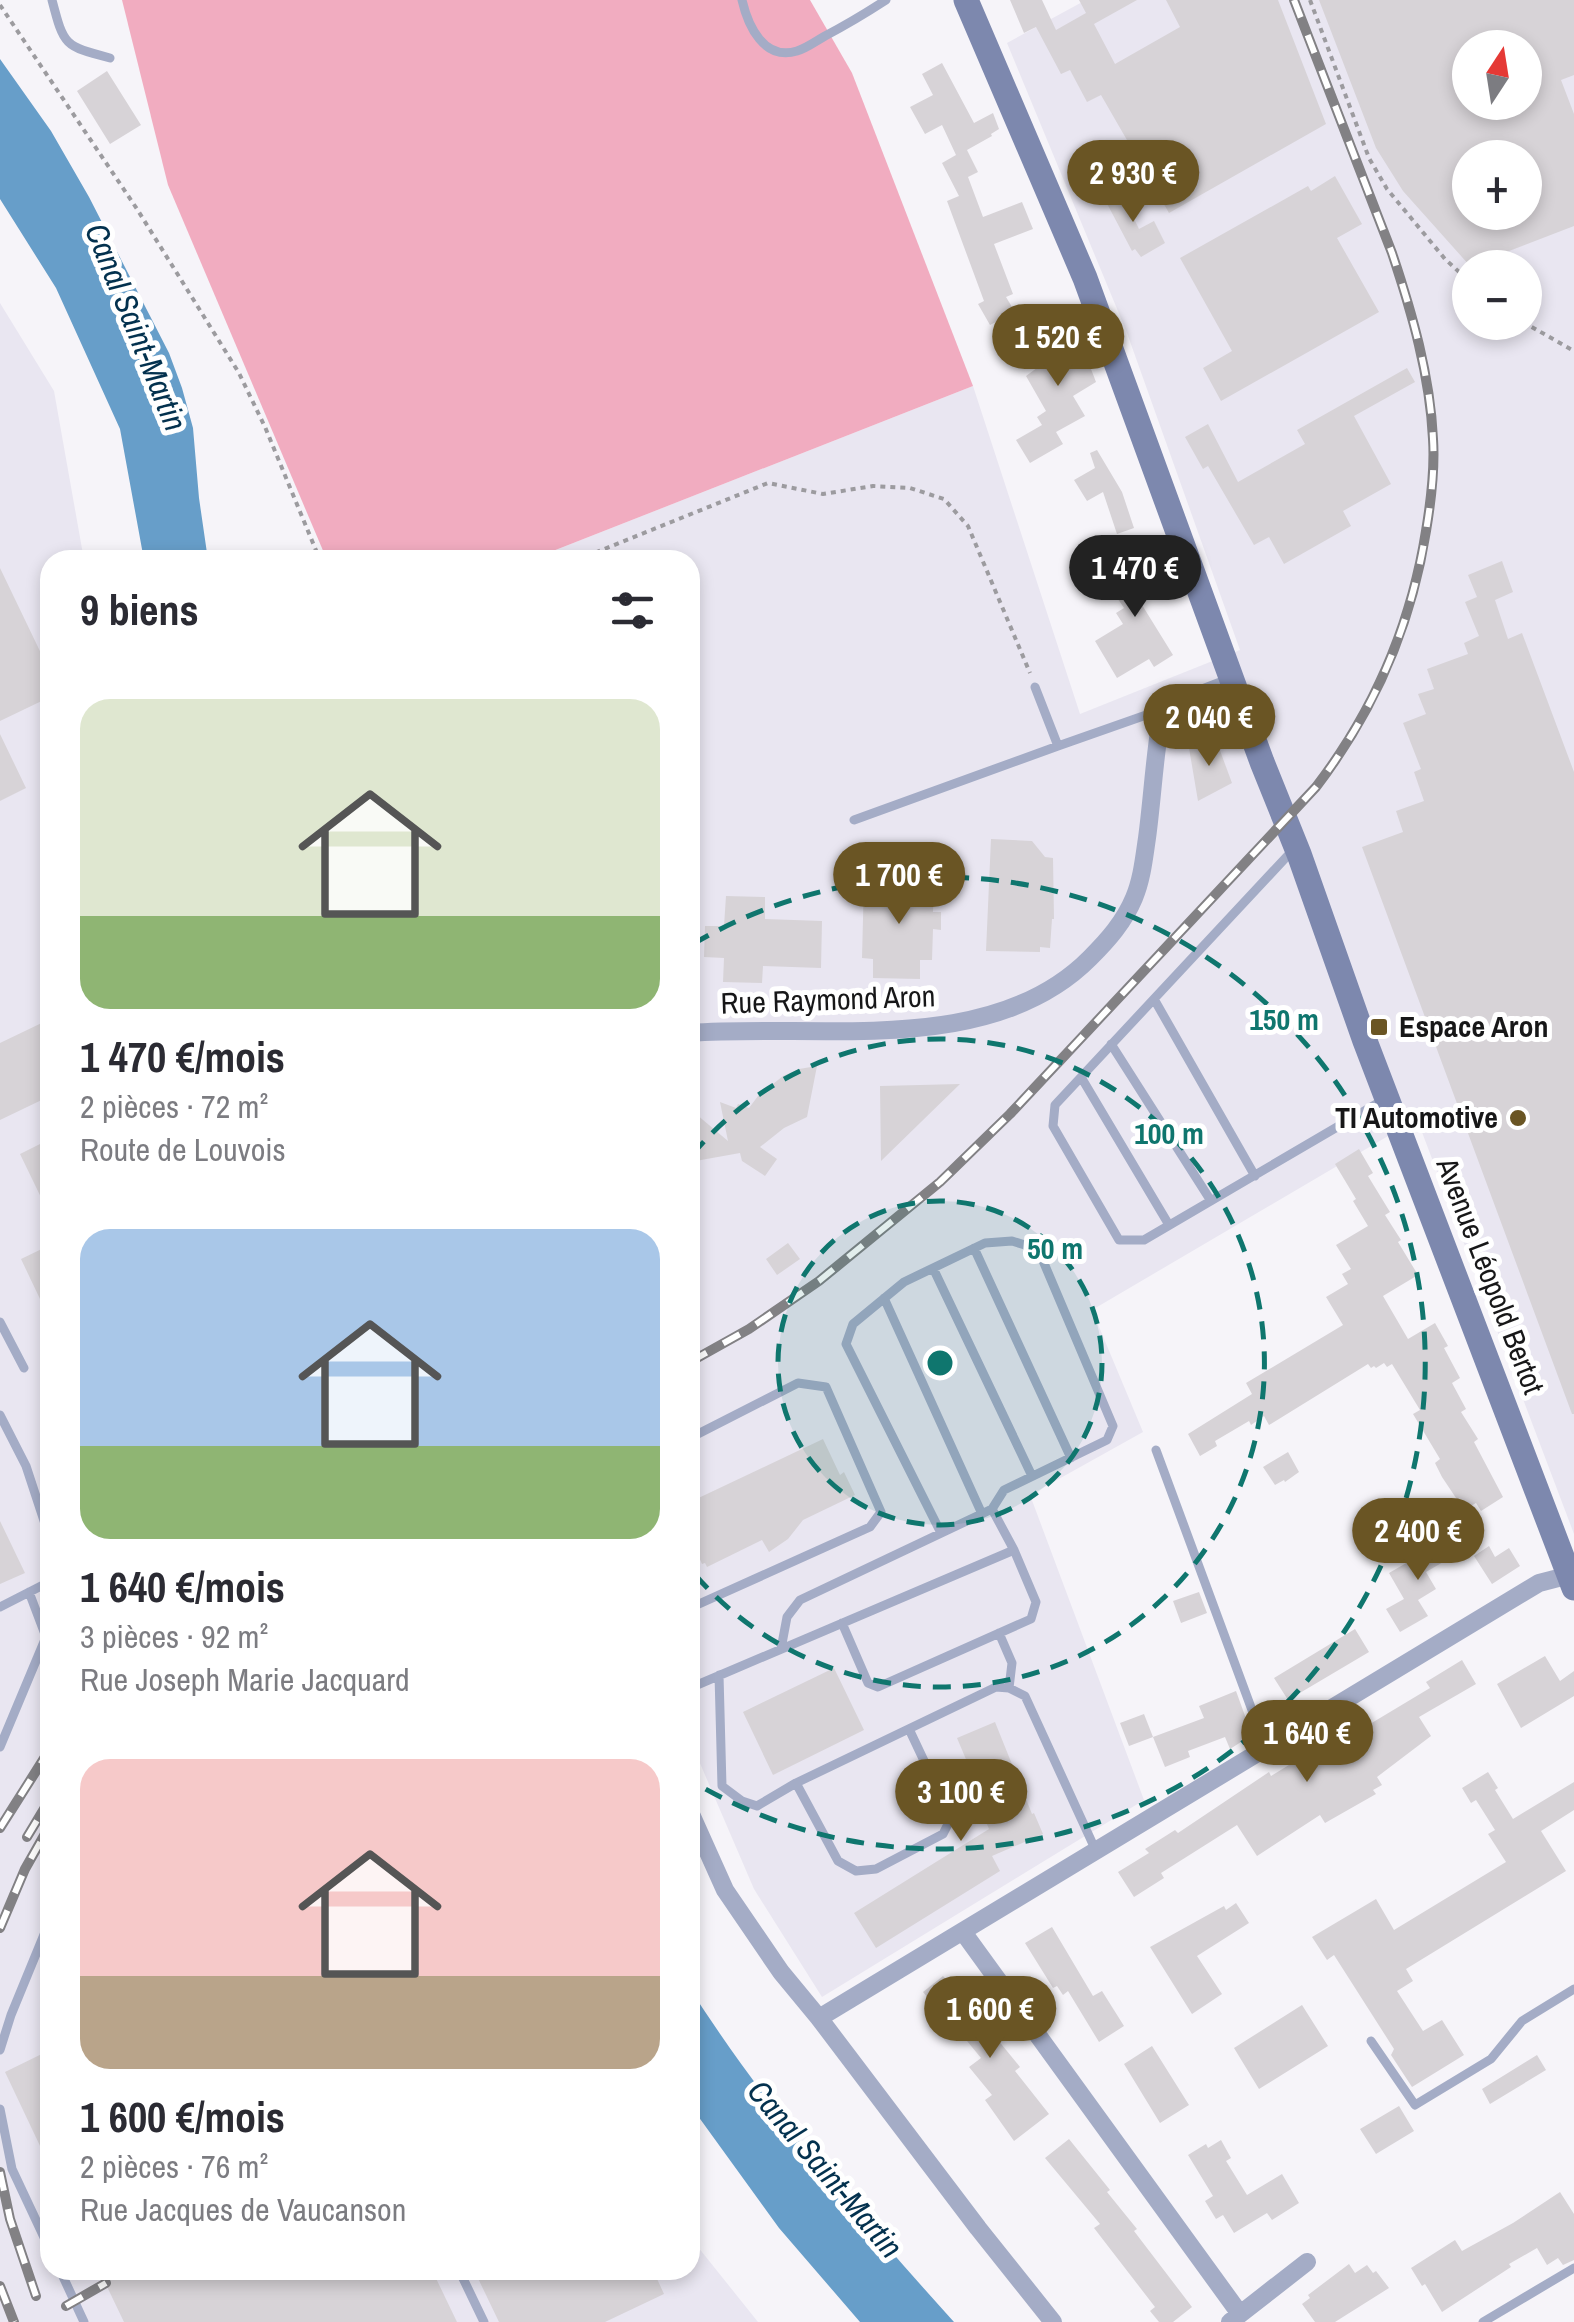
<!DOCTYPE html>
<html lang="fr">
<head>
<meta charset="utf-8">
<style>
	body { margin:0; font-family:"Archivo Narrow",sans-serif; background:#f7f7f7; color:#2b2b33; height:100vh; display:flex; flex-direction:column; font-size:38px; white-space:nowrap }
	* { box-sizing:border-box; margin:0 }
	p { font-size:32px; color:#7c7c81 }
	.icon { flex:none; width:55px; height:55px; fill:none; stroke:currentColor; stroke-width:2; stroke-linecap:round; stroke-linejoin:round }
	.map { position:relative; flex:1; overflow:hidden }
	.side { position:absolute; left:40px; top:550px; width:660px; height:1730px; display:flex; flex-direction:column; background:#fff; border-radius:30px; box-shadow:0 5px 15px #0003 }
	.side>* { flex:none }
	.needle { width:65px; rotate:12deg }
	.fabs { position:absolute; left:1452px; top:30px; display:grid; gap:20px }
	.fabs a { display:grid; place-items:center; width:90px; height:90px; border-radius:50%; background:#fff; box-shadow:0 5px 15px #0003; font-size:50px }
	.price { position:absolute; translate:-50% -85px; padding:0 22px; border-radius:35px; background:#6a5524; color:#fff; font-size:32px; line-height:65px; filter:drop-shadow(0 2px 5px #0008) }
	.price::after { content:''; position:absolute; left:50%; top:60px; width:30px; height:22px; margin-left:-15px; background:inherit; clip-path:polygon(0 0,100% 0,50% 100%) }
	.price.current { background:#222; color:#fff }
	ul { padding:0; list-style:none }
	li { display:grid; align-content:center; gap:20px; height:530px; padding:0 40px }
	li span { display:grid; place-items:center; height:310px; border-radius:30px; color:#555 }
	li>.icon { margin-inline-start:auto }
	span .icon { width:180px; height:180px; fill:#fffc; stroke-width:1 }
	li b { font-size:42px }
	h2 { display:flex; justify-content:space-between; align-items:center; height:120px; padding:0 40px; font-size:42px }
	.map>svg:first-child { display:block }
	.built { fill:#e9e6f1; fill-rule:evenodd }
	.green { fill:#f1acc0 }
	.water { fill:#679ec9 }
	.building { fill:#d7d3d7; fill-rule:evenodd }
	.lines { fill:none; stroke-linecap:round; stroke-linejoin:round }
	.path { stroke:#9c9b9f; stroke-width:4; stroke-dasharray:5 5; stroke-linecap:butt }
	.lane { stroke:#a4acc6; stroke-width:9 }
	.street { stroke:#a4acc6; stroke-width:18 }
	.secondary { stroke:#7d88ae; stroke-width:25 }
	.rail-casing { stroke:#828184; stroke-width:10 }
	.rail { stroke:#fff; stroke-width:6; stroke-dasharray:19; stroke-linecap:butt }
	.ring { fill:none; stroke:#0f766e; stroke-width:5; stroke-dasharray:18 12 }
	.poi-dot { fill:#6a5524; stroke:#fff; stroke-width:4 }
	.labels { text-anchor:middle; stroke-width:10; stroke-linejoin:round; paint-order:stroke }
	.street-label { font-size:30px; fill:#171718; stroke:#fff }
	.poi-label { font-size:30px; font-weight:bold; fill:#171718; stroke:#fff; text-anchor:start }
	.water-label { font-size:32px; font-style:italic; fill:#03314e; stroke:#fff }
	.centre { fill:#0f766e; stroke:#fff; stroke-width:5 }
	.ring-label { font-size:30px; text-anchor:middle; font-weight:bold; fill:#0f766e; stroke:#fff; stroke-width:10; stroke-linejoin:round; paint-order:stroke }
</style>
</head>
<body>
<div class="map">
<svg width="1574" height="2322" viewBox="0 0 1574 2322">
	<rect width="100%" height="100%" fill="#f6f4f9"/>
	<path class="built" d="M1086 0H1574V1534L1417 1119 1092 1310 1143 1432 1030 1495 1144 1800 822 1997 754 1889 699 1761 690 1727V560H530L973 386 1080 714 1240 650 1127 333 1007 43ZM1470 48H1525V102H1470ZM1470 158H1525V212H1470ZM1470 268H1525V322H1470Z
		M0 303 54 391 84 560H50V2270H690V2237L758 2322H0Z"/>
	<path class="green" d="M122 0H810L852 73 973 386 530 560H327L168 185Z"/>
	<path class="water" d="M0 59 51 131 89 197 169 353 182 388 193 428 199 498 208 560H144L120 429 56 288 0 199Z
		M690 1989C767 2108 859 2217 954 2322H860L779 2228 690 2105Z"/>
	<path class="building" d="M1010 0H1042L1056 30 1086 13 1079 0H1137L1094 24 1115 64 1180 27 1166 0H1278L1326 124 1169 213 1101 95 1087 102 1070 70 1061 74 1036 27 1024 33Z
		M1319 0H1574V75L1561 80 1574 114V226L1470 266 1403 191 1376 148ZM1470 48H1525V102H1470ZM1470 158H1525V212H1470Z
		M942 63 974 123 993 113 999 129 991 134 992 136 967 150 978 172 968 177 983 217 1022 202 1033 229 994 244 1013 294 1006 297 1015 312 990 325 978 304 984 301 947 201 959 196 942 163 956 155 942 125 925 134 910 107 933 95 922 74Z
		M107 71 141 125 110 144 77 91Z
		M1335 176 1362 224 1337 238 1379 312 1221 401 1203 368 1232 351 1180 258 1308 186 1311 191Z
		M1118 186 1139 229 1154 221 1165 243 1141 257 1135 249 1132 251 1103 196Z
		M1071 317 1096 382 1073 396 1085 416 1056 432 1063 444 1030 463 1016 440 1042 425 1037 417 1046 411 1026 376 1053 356 1040 335Z
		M1407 368 1415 382 1354 416 1391 484 1343 511 1351 526 1284 564 1269 537 1254 545 1208 466 1203 469 1185 437 1208 424 1238 482 1305 444 1297 430Z
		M1097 450 1122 492 1134 528 1117 534 1103 492 1087 501 1074 480 1095 468 1090 453Z
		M1158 546 1167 570 1134 592 1173 655 1154 667 1149 659 1117 678 1095 641 1123 624 1116 613 1124 608 1112 590 1125 582 1118 571Z
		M1502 561 1513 592 1495 600 1508 639 1522 633 1574 772V1414H1572L1362 847 1403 832 1396 811 1424 801 1414 772 1421 769 1403 723 1426 714 1418 694 1434 689 1427 669 1468 654 1464 643 1479 636 1465 602 1477 597 1468 575Z
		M0 568 50 672V697L0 721Z
		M0 734 26 788 0 801Z
		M1215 737 1232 783 1198 801 1189 748Z
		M991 839 1032 841 1045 857 1053 858 1054 919H1052L1050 948 1040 947V952L986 951Z
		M864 880 934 882 933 912H941V930L933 929 932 960H920V979L873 978V959L862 958Z
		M726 896 765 897V919L822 921 821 968 763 966 762 983 723 982 724 958 704 957 705 926H724Z
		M50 1019V1096L0 1120V1043Z
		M817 1066 807 1117 784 1128 760 1147 777 1159 765 1176 742 1161 740 1153 690 1162V1109L728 1141 720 1102 736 1108 738 1104 749 1108 758 1096 783 1076 799 1069Z
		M960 1084 881 1161 880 1086Z
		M50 1139V1216L20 1154Z
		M1359 1149 1373 1173 1368 1176 1390 1212 1385 1215 1401 1240 1398 1242 1418 1275 1383 1296 1408 1339 1435 1323 1448 1346 1444 1348 1460 1378 1452 1383 1466 1409 1461 1412 1478 1439 1474 1442 1503 1497 1481 1511 1476 1503 1464 1510 1442 1477 1435 1463 1440 1459 1413 1414 1420 1410 1392 1364 1387 1367 1384 1363 1376 1368 1374 1366 1371 1368 1368 1364 1269 1425 1264 1416 1251 1425 1249 1421 1215 1441 1217 1446 1200 1456 1188 1434 1252 1394 1246 1383 1343 1325 1326 1297 1348 1284 1342 1274 1351 1269 1336 1245 1368 1226 1353 1201 1356 1199 1335 1164Z
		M788 1243 800 1259 777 1275 766 1259Z
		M50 1245V1320L21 1259Z
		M823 1439 840 1475 844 1472 855 1495 803 1520 788 1539 769 1552 762 1540 707 1567 705 1563 702 1564 690 1537V1502Z
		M1288 1452 1299 1472 1285 1482 1284 1480 1275 1485 1263 1467Z
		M0 1521 25 1573 0 1584Z
		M1453 1536 1462 1551 1426 1572 1436 1589 1418 1600 1428 1616 1400 1632 1386 1609 1404 1599 1389 1573Z
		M1489 1546 1495 1557 1509 1548 1520 1566 1492 1584 1474 1556Z
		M1199 1592 1207 1613 1181 1623 1173 1601Z
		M1355 1629 1369 1652 1288 1700 1274 1678Z
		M1545 1656 1560 1681 1574 1671V1696L1521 1728 1497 1684Z
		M1462 1660 1476 1684 1419 1717 1431 1736 1377 1777 1382 1785 1373 1790 1376 1794 1325 1823 1320 1815 1257 1856 1237 1825 1161 1873 1164 1878 1134 1897 1118 1872 1149 1853 1145 1849 1175 1830 1178 1833 1269 1772 1271 1776 1346 1730 1350 1736 1430 1688 1426 1682Z
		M834 1668 864 1730 773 1775 743 1712Z
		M1236 1691 1252 1735 1230 1749 1225 1737 1188 1751 1190 1757 1165 1767 1153 1737 1204 1718 1199 1706Z
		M1144 1714 1153 1737 1129 1746 1120 1723Z
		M995 1722 1032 1814 1034 1813 1043 1834 992 1856 1000 1871 876 1948 854 1913 989 1829 979 1805 984 1802 957 1738Z
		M1488 1772 1498 1788 1495 1790 1513 1819 1574 1782V1810L1541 1831 1566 1871 1406 1969 1413 1981 1397 1991 1423 2031 1442 2020 1464 2055 1412 2087 1391 2055 1394 2049 1334 1955 1327 1960 1312 1937 1376 1899 1394 1930 1506 1862 1488 1834 1495 1830 1476 1800 1471 1803 1462 1788Z
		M1236 1903 1249 1923 1197 1956 1222 1994 1192 2014 1150 1947 1224 1906 1226 1910Z
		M1052 1927 1093 1996 1102 1991 1124 2026 1099 2042 1068 1991 1063 1995 1057 1986 1053 1988 1025 1943Z
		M943 1976 950 1984 953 1982 995 2032 993 2034 1020 2067 1015 2071 1049 2114 1014 2141 985 2100 992 2095 969 2067 981 2058 958 2030 956 2032 923 1992Z
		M1302 2005 1328 2046 1259 2089 1234 2048Z
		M1152 2046 1189 2105 1160 2123 1124 2064Z
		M50 2050V2167L5 2072Z
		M1537 2055 1546 2070 1490 2104 1482 2089Z
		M1399 2106 1414 2131 1376 2154 1360 2129Z
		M1069 2139 1110 2190 1107 2192 1137 2229 1134 2231 1192 2307 1173 2322H1159L1150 2311 1155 2307 1094 2228 1100 2224 1045 2158Z
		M1221 2140 1231 2158 1226 2161 1247 2195 1282 2174 1299 2203 1272 2220 1267 2213 1234 2233 1223 2215 1216 2219 1205 2201 1213 2196 1188 2155 1206 2144 1208 2148Z
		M1560 2192 1574 2214V2260L1563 2265 1558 2258 1547 2265 1537 2248 1509 2264 1511 2267 1442 2312 1425 2284 1422 2286 1411 2268 1455 2240 1462 2251 1513 2223Z
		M1349 2264 1355 2273 1367 2265 1373 2273 1376 2271 1389 2288 1335 2322H1315L1302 2304 1310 2298 1308 2295Z
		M99 2270H432L457 2322H124Z
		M474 2270H653L664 2294 605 2322H499Z"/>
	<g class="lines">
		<path class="path" d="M1310 0 1369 158 1387 189 1445 259 1470 282
			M0 5 137 209 239 373 265 427 320 560
			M1523 322 1574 351
			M577 560 768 483 823 494 873 486 910 488 944 499 968 526 1030 673"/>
		<path class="lane" d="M52 0C64 46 64 46 110 58
			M742 0C748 26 764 61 797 51 807 48 816 41 825 36 846 25 866 13 886 0
			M1035 687 1058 746 1166 708
			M854 820 1058 746
			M1292 851 1055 1105 1053 1126 1119 1240H1144L1385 1099
			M1154 999 1255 1176
			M1111 1044 1211 1201
			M1081 1077 1169 1225
			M974 1248 1071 1458
			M933 1268 1032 1476
			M884 1298 982 1514
			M0 1322 24 1368
			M0 1415 26 1466 50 1539
			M690 1438 798 1383 826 1387 881 1512 870 1527 690 1608
			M1156 1450 1266 1748
			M941 1533 846 1344 853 1324 904 1282 985 1243 1012 1241 1038 1249 1113 1426 1107 1440 1004 1490 992 1509
			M0 1607 47 1583 50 1556
			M999 1633 1012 1663 1009 1688
			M781 1649 787 1617 800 1600 992 1509 1014 1550
			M719 1675 722 1786 742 1801 757 1806 796 1783
			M690 1688C798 1642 906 1596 1014 1550L1036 1602 1031 1619 878 1687 868 1683 842 1623
			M909 1729 951 1818 943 1834 876 1869 856 1871 838 1861 796 1783 996 1687 1009 1688 1025 1696 1096 1851
			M0 1747 46 1637 29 1592
			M1371 2041 1415 2105 1491 2059 1522 2021 1574 1989
			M0 2050 11 2015 50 1920
			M0 2109 12 2169 50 2250
			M60 2270 84 2322
			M459 2270 484 2322
			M1483 2322 1574 2268"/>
		<path class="street" d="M690 1033C818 1023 991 1058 1090 958 1108 940 1124 922 1134 898 1142 879 1144 858 1147 838 1152 801 1154 763 1160 725L1168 707 1233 682
			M690 1812 725 1890 781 1972 819 2018 978 2228 1053 2322
			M963 1932 1240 2314
			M819 2018 1539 1583 1574 1574
			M1230 2322 1307 2262"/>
		<path class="secondary" d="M966 0 1085 278 1262 762 1299 854 1365 1041 1574 1588"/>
		<defs>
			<path id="rail" d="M690 1362 749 1329 819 1281 940 1182 1010 1114 1316 787C1374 711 1411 626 1426 531 1431 501 1435 469 1433 439 1430 375 1412 313 1392 253L1294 0
				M0 1828 50 1749
				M27 1837 50 1799
				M0 1928 25 1869 50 1825
				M0 2172 10 2219 36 2296
				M0 2286 14 2322
				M66 2306 106 2283"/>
		</defs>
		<use href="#rail" class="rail-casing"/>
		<use href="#rail" class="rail"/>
	</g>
	<circle cx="940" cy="1363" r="162" fill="#0f766e" fill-opacity=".12"/>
	<g class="ring">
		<circle cx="940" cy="1363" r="162"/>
		<path d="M692 1155A324 324 0 1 1 692 1571"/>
		<path d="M693 944A486 486 0 1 1 693 1782"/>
	</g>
	<g class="poi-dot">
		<rect x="1369" y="1017" width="20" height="20" rx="5"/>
		<circle cx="1518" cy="1118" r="10"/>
	</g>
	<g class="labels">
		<g class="street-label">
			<text transform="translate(828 1000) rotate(-2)" y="10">Rue Raymond Aron</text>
			<text transform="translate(1490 1276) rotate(69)" y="10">Avenue Léopold Bertot</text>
		</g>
		<g class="poi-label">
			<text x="1399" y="1037">Espace Aron</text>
			<text x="1498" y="1128" text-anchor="end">TI Automotive</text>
		</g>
		<g class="water-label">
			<text transform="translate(136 327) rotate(68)" y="11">Canal Saint-Martin</text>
			<text transform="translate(825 2169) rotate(50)" y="11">Canal Saint-Martin</text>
		</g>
	</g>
	<circle cx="940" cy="1363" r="15" class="centre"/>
	<g class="ring-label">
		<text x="1284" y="1030">150 m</text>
		<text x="1169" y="1144">100 m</text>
		<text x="1055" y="1259">50 m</text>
	</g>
</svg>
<div class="fabs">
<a><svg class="needle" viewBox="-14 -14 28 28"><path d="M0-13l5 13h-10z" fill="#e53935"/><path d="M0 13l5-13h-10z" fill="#7c7c81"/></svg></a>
<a>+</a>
<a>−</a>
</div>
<b class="price" style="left:1133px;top:225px">2 930 €</b>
<b class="price" style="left:1058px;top:389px">1 520 €</b>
<b class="price current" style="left:1135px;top:620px">1 470 €</b>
<b class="price" style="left:1209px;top:769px">2 040 €</b>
<b class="price" style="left:899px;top:927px">1 700 €</b>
<b class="price" style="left:1418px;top:1583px">2 400 €</b>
<b class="price" style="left:1307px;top:1785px">1 640 €</b>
<b class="price" style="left:961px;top:1844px">3 100 €</b>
<b class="price" style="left:990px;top:2061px">1 600 €</b>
<section class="side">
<h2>9 biens<svg class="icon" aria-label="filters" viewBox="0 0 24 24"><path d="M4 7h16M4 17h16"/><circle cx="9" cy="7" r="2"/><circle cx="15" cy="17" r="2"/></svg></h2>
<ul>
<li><span style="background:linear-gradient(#dfe7d0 70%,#8fb573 0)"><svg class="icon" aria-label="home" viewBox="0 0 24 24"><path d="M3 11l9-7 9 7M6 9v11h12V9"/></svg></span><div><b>1 470 €/mois</b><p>2 pièces · 72 m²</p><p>Route de Louvois</p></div></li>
<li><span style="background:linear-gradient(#a9c7e8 70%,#8fb573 0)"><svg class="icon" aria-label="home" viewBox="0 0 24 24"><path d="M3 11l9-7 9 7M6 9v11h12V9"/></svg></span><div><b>1 640 €/mois</b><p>3 pièces · 92 m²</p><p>Rue Joseph Marie Jacquard</p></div></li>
<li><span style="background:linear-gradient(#f6c9c9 70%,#b9a48a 0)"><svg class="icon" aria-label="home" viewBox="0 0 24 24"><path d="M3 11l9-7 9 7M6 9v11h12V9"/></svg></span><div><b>1 600 €/mois</b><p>2 pièces · 76 m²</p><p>Rue Jacques de Vaucanson</p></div></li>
</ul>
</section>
</div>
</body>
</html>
